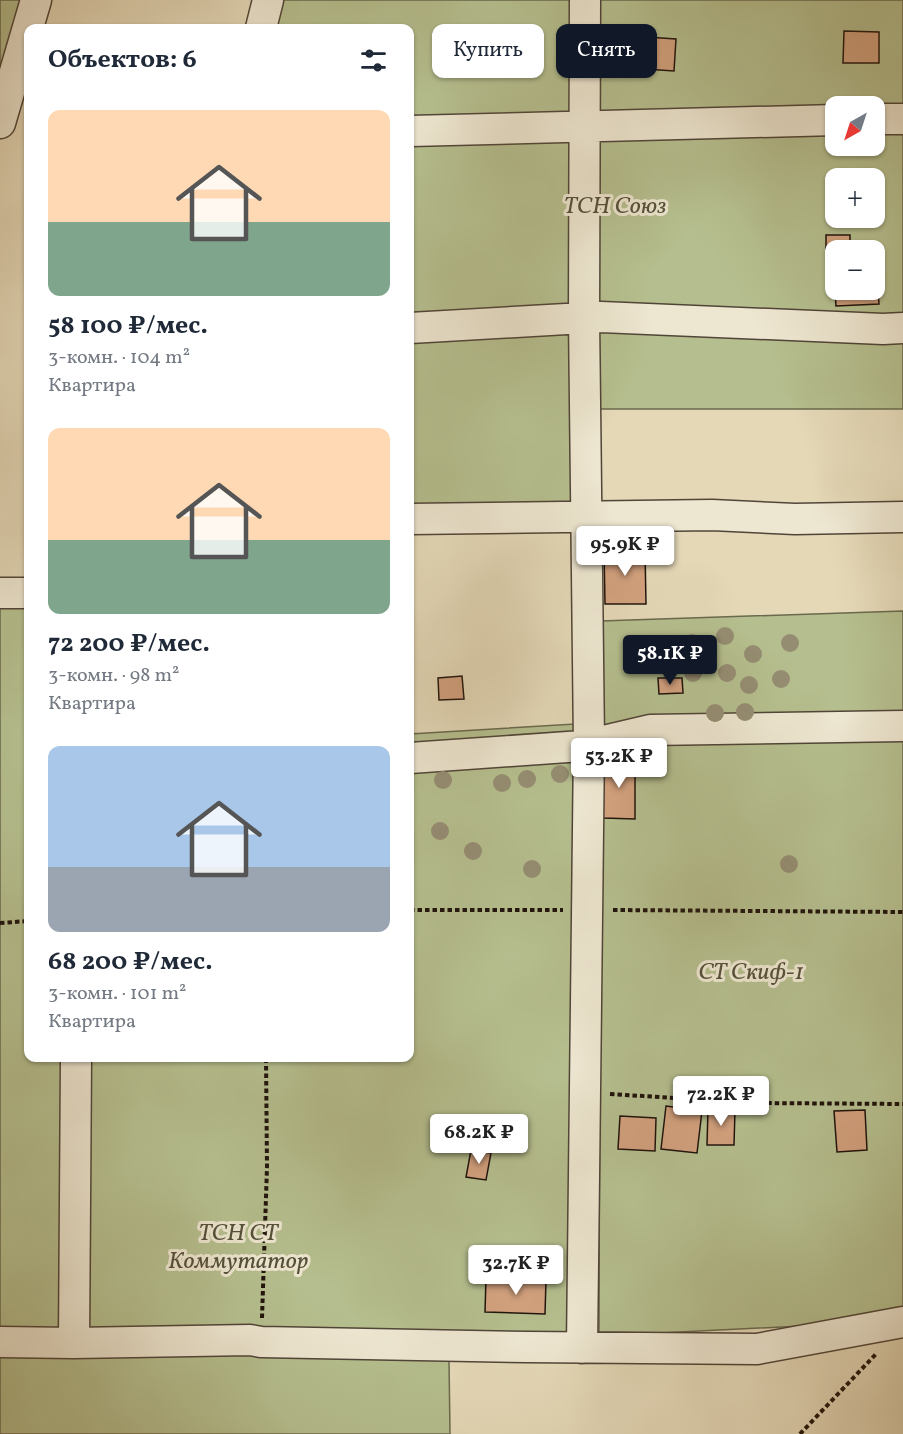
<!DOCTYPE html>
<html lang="ru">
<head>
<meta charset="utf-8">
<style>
	body { margin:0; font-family:Vollkorn,serif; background:#f2f2f3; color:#1f2937; height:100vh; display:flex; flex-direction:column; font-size:22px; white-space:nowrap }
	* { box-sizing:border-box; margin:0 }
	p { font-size:20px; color:#747a83 }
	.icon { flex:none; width:33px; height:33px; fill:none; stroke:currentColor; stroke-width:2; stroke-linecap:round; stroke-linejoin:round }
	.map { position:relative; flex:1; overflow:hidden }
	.sheet { position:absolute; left:24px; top:24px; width:390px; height:1038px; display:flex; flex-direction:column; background:#fff; border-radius:12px; box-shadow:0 2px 4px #0004 }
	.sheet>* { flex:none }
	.hud { position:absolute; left:432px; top:24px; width:381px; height:54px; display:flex; gap:12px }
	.needle { width:39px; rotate:219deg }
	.tools { position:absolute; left:825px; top:96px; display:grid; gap:12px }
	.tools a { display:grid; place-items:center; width:60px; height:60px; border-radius:12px; background:#fff; box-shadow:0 2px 4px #0004; font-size:30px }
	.price { position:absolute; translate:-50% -51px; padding:0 14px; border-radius:6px; background:#fff; color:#222; font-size:20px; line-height:39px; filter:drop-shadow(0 2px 3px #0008) }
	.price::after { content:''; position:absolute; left:50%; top:36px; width:18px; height:14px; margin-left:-9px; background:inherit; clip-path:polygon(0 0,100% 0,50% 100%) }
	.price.on { background:#111827; color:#fff }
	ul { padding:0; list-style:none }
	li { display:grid; align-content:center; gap:12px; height:318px; padding:0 24px }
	li span { display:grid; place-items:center; height:186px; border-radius:12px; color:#555 }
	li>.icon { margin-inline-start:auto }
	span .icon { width:108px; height:108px; fill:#fffc; stroke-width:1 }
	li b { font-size:26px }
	h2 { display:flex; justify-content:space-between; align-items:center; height:72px; padding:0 24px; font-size:26px }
	.chip { padding:0 21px; border-radius:12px; background:#fff; box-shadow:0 2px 4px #0004; font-size:21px; line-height:54px }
	.chip.on { background:#111827; color:#fff }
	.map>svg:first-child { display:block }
	.green { fill:#b5be8e; stroke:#6a694e; stroke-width:1.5; fill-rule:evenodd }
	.building { fill:#d2a17e; stroke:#20140d; stroke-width:1.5 }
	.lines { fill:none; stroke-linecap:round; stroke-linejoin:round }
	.minor-casing { stroke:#514538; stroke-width:33 }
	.path { stroke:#20140d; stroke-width:4; stroke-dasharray:4.5 3; stroke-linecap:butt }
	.minor { stroke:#ede6d0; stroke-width:30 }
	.tree { fill:#958d72 }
	.labels { text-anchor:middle; stroke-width:6; stroke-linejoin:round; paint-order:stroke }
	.park-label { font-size:24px; font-style:italic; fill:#54503a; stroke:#ede6d0 }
</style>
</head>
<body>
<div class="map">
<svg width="903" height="1434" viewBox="0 0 903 1434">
	<rect width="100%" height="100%" fill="#e4d8b7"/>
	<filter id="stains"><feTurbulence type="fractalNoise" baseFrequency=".00333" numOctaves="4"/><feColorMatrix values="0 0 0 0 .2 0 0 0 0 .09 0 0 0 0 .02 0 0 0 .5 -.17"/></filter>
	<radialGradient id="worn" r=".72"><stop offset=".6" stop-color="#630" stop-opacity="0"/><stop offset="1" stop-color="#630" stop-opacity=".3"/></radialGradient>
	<path class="green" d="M0 0H25L0 75Z
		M274 0H903V409H597L599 510 410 506V28H266ZM836 106H874V146H836ZM836 178H874V218H836ZM836 250H874V290H836Z
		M0 597 28 600V1058H410V734L575 724 591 1360 449 1359 450 1434H0Z
		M903 611V1321L599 1336 601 621Z"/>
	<path class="building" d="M844 31 879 32V63H843Z
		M646 37 676 39 674 71 645 69Z
		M826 235H850V244H864V250H836V280H826Z
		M878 289 879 304 836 306 835 292Z
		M645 550 646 604H605L604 551Z
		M462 676 464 699 439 700 438 678Z
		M658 678H682L683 693 659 694Z
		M603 759H635V819L603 818Z
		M666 1106 702 1111 697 1153 661 1149Z
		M708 1109 735 1110 734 1145H707Z
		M865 1110 867 1150 837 1152 834 1111Z
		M620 1116 656 1118 655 1151 618 1149Z
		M487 1122 508 1123 507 1147H487Z
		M471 1150 491 1153 486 1180 466 1177Z
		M486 1278 546 1280 545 1314 485 1312Z"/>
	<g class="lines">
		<defs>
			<path id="minor" d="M261 28 268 0
				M874 119H903
				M0 123 36 0
				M410 131 836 120
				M410 328 601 317 883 329 903 328
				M410 519 712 515 795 519 903 517
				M0 593H28
				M410 758 582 746 650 730 903 726
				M0 1342 74 1343 250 1340 261 1342 527 1347 757 1349 903 1322
				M74 1343 76 1058
				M582 1348 589 744 584 318 585 0"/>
		</defs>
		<use href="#minor" class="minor-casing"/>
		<path class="path" d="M410 910H563
			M613 910 903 912
			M0 923 28 921
			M610 1094 756 1103 903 1104
			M262 1318 267 1167 266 1058
			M800 1434 876 1354"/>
		<use href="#minor" class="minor"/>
	</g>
	<g class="tree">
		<circle cx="725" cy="636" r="9"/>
		<circle cx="692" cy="643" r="9"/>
		<circle cx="790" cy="643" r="9"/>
		<circle cx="753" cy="654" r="9"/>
		<circle cx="693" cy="673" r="9"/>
		<circle cx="727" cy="673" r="9"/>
		<circle cx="781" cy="679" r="9"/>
		<circle cx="749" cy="685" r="9"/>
		<circle cx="745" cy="712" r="9"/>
		<circle cx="715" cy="713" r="9"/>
		<circle cx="560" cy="774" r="9"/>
		<circle cx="527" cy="779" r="9"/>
		<circle cx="443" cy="780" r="9"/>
		<circle cx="502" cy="783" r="9"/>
		<circle cx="440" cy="831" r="9"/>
		<circle cx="473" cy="851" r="9"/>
		<circle cx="789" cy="864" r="9"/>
		<circle cx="532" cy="869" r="9"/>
	</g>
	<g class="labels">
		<g class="park-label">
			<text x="615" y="213">ТСН Союз</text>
			<text x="751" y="979">СТ Скиф-1</text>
			<text x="238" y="1240">ТСН СТ<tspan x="238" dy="28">Коммутатор</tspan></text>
		</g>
	</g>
	<rect width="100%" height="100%" filter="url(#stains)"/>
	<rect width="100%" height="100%" fill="url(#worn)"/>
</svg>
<div class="tools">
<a><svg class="needle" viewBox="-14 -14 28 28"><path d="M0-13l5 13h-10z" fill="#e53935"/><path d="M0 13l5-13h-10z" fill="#747a83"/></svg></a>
<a>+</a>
<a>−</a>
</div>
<b class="price" style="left:625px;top:577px">95.9K ₽</b>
<b class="price on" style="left:670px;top:686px">58.1K ₽</b>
<b class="price" style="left:619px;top:789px">53.2K ₽</b>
<b class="price" style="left:721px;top:1127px">72.2K ₽</b>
<b class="price" style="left:479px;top:1165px">68.2K ₽</b>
<b class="price" style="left:516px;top:1296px">32.7K ₽</b>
<div class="hud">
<a class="chip">Купить</a>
<a class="chip on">Снять</a>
</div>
<section class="sheet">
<h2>Объектов: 6<svg class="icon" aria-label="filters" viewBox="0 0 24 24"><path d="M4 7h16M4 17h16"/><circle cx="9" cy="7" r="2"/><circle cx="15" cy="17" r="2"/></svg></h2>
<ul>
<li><span style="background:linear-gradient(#ffd9b3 60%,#7fa58c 0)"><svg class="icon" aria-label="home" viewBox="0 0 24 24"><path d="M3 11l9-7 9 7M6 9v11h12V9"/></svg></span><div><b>58 100 ₽/мес.</b><p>3-комн. · 104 m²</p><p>Квартира</p></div></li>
<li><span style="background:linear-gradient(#ffd9b3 60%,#7fa58c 0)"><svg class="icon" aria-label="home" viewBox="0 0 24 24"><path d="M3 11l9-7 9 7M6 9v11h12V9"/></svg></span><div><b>72 200 ₽/мес.</b><p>3-комн. · 98 m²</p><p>Квартира</p></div></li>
<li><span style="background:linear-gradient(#a9c7e8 65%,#9aa5b1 0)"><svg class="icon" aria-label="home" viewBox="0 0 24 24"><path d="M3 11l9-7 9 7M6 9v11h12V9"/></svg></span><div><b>68 200 ₽/мес.</b><p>3-комн. · 101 m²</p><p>Квартира</p></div></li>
</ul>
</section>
</div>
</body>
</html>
